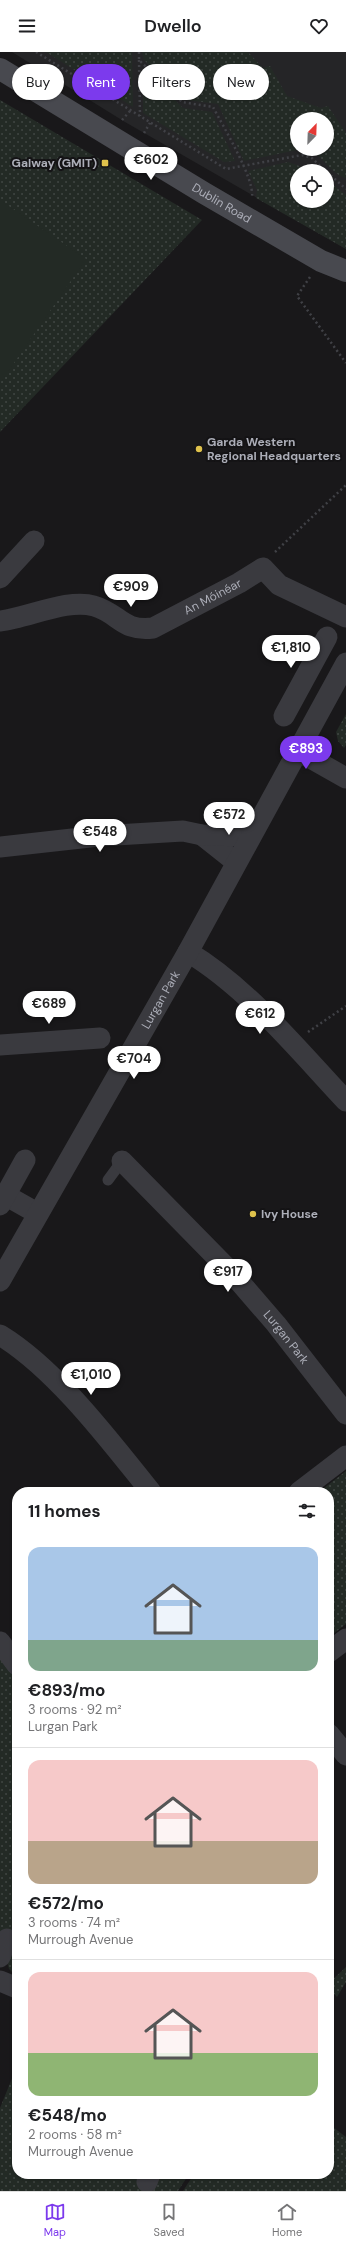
<!DOCTYPE html>
<html lang="en">
<head>
<meta charset="utf-8">
<style>
	body { margin:0; font-family:"DM Sans",sans-serif; background:#f2f2f2; color:#202124; height:100vh; display:flex; flex-direction:column; font-size:15px; white-space:nowrap }
	* { box-sizing:border-box; margin:0 }
	p { font-size:13px; color:#757577 }
	.icon { flex:none; width:22px; height:22px; fill:none; stroke:currentColor; stroke-width:2; stroke-linecap:round; stroke-linejoin:round }
	.map { position:relative; flex:1; overflow:hidden }
	.sheet { position:absolute; left:12px; top:1435px; width:322px; height:692px; display:flex; flex-direction:column; background:#fff; border-radius:16px; box-shadow:0 1px 3px #0004 }
	.sheet>* { flex:none }
	.banner { position:absolute; left:12px; top:12px; width:322px; height:36px; display:flex; gap:8px }
	.needle { width:26px; rotate:23deg }
	.buttons { position:absolute; left:290px; top:60px; display:grid; gap:8px }
	.buttons a { display:grid; place-items:center; width:44px; height:44px; border-radius:50%; background:#fff; box-shadow:0 1px 3px #0004; font-size:20px }
	.price { position:absolute; translate:-50% -34px; padding:0 9px; border-radius:14px; background:#fff; color:#222; font-size:13px; line-height:26px; filter:drop-shadow(0 1px 2px #0008) }
	.price::after { content:''; position:absolute; left:50%; top:24px; width:12px; height:9px; margin-left:-6px; background:inherit; clip-path:polygon(0 0,100% 0,50% 100%) }
	.price.active { background:#7c3aed; color:#fff }
	ul { padding:0; list-style:none }
	li { display:grid; align-content:center; gap:8px; height:212px; padding:0 16px }
	li+li { border-top:1px solid #e0e0e0 }
	li span { display:grid; place-items:center; height:124px; border-radius:12px; color:#555 }
	li>.icon { margin-inline-start:auto }
	span .icon { width:72px; height:72px; fill:#fffc; stroke-width:1 }
	li b { font-size:17px }
	h2 { display:flex; justify-content:space-between; align-items:center; height:48px; padding:0 16px; font-size:17px }
	.chip { padding:0 14px; border-radius:18px; background:#fff; box-shadow:0 1px 3px #0004; font-size:14px; line-height:36px }
	.chip.active { background:#7c3aed; color:#fff }
	header { display:flex; justify-content:space-between; align-items:center; height:52px; padding:0 16px; background:#fff; font-size:18px; font-weight:600 }
	.dock { display:flex; justify-content:space-around; align-items:center; height:56px; border-top:1px solid #e0e0e0; background:#fff; font-size:11px; color:#757577 }
	.dock a { display:grid; justify-items:center; gap:2px }
	.dock .active { color:#7c3aed }
	.map>svg:first-child { display:block }
	.built { fill:#252527; fill-rule:evenodd }
	.green { fill:url(#green-dots) }
	.pitch { fill:#232a25 }
	.lines { fill:none; stroke-linecap:round; stroke-linejoin:round }
	.path { stroke:#404146; stroke-width:2.5; stroke-dasharray:2 3; stroke-linecap:butt }
	.lane { stroke:#3a3a3f; stroke-width:11 }
	.street { stroke:#3a3a3f; stroke-width:21 }
	.secondary { stroke:#48494f; stroke-width:22 }
	.poi-dot { fill:#dfc24c; stroke:#141315; stroke-width:1.5 }
	.labels { text-anchor:middle; stroke-width:4; stroke-linejoin:round; paint-order:stroke }
	.poi-label { font-size:12px; font-weight:bold; fill:#acaeb8; stroke:#141315; text-anchor:start }
	.street-label { font-size:12px; fill:#acaeb8; stroke:#141315 }
</style>
</head>
<body>
<header><svg class="icon" aria-label="menu" viewBox="0 0 24 24"><path d="M4 6h16M4 12h16M4 18h16"/></svg>Dwello<svg class="icon" aria-label="heart" viewBox="0 0 24 24"><path d="M12 20l-8-8c-3-5 5-10 8-4 3-6 11-1 8 4z"/></svg></header>
<div class="map">
<svg width="346" height="2139" viewBox="0 0 346 2139">
	<defs>
		<pattern id="green-dots" width="8" height="8" patternUnits="userSpaceOnUse"><rect width="8" height="8" fill="#232a25"/><path d="M2 2h.1M6 6h.1" fill="none" stroke="#404643" stroke-width="1.8" stroke-linecap="round"/></pattern>
	</defs>
	<rect width="100%" height="100%" fill="#19181a"/>
	<path class="built" d="M12 0H346V197L125 70ZM297 67H327V97H297ZM297 119H327V149H297Z"/>
	<path class="green" d="M46 0H132L133 55Z
		M142 0H248L263 16 270 14 287 44 321 56 328 54 346 81V126C329 122 322 100 305 97H327V67H297V97H302L244 109 218 52 186 48 182 45 144 8Z
		M143 17 183 56 212 60 235 109 224 110 143 61Z
		M0 48 202 168 0 380Z
		M288 110 314 119H297V149H327V128L346 143V197L256 146 257 138 248 119Z
		M346 662V693L344 696 338 689 336 680Z
		M346 1419V1572L329 1585V1440H319Z
		M0 1603 17 1626V1925L9 1917 0 1882Z
		M346 1915V1930L337 1945 329 1936V1931Z
		M17 2014V2122H189L178 2139H0V2056Z
		M329 2072 346 2085V2139H183L194 2122H329Z"/>
	<path class="pitch" d="M0 148 86 207 0 331Z"/>
	<g class="lines">
		<path class="path" d="M36 0 226 117 302 103 312 106 325 119
			M139 0V8L182 50 213 55C223 74 254 126 252 144
			M139 8 140 64
			M122 68 130 59
			M144 81 150 71
			M327 120 346 137
			M310 225 297 244 346 311
			M275 500 346 433
			M308 980 346 954"/>
		<path class="lane" d="M108 1128 122 1109"/>
		<g class="street">
			<path d="M0 526 34 489"/>
			<path id="s1" d="M0 569C28 566 68 546 94 554 119 561 122 580 153 576L239 531 263 516 279 533 346 565"/>
			<path d="M284 664 327 585"/>
			<path d="M298 699 346 726"/>
			<path d="M202 783 236 810"/>
			<path d="M0 795 99 784 183 779 202 783 250 784"/>
			<path d="M188 900C248 936 298 998 346 1049"/>
			<path d="M0 993 100 986"/>
			<path id="s2" d="M122 1109 231 1220 276 1272 346 1362"/>
			<path d="M5 1143 37 1161"/>
			<path d="M0 1153 25 1108"/>
			<path id="s3" d="M0 1229 188 900 346 611"/>
			<path d="M0 1283C56 1317 110 1389 151 1440"/>
			<path d="M299 1440 346 1404"/>
			<path d="M0 1590 17 1613"/>
			<path d="M329 1600 346 1587"/>
			<path d="M329 1682 346 1703"/>
			<path d="M0 1905 7 1887"/>
			<path d="M0 1929 17 1936"/>
			<path d="M147 2130 150 2122"/>
		</g>
		<path class="secondary" id="s4" d="M0 17 204 141 321 209 346 219"/>
	</g>
	<g class="poi-dot">
		<rect x="101" y="107" width="8" height="8" rx="2"/>
		<circle cx="199" cy="397" r="4"/>
		<circle cx="253" cy="1162" r="4"/>
	</g>
	<g class="labels">
		<g class="poi-label">
			<text x="97" y="115" text-anchor="end">Galway (GMIT)</text>
			<text x="207" y="394">Garda Western<tspan x="207" dy="14">Regional Headquarters</tspan></text>
			<text x="261" y="1166">Ivy House</text>
		</g>
		<g class="street-label">
			<text dy="4" stroke="none"><textPath href="#s4" startOffset="259">Dublin Road</textPath></text>
			<text dy="4" stroke="none"><textPath href="#s1" startOffset="228">An Móinéar</textPath></text>
			<text dy="4" stroke="none"><textPath href="#s3" startOffset="324">Lurgan Park</textPath></text>
			<text dy="4" stroke="none"><textPath href="#s2" startOffset="241">Lurgan Park</textPath></text>
		</g>
	</g>
</svg>
<div class="buttons">
<a><svg class="needle" viewBox="-14 -14 28 28"><path d="M0-13l5 13h-10z" fill="#e53935"/><path d="M0 13l5-13h-10z" fill="#757577"/></svg></a>
<a><svg class="icon" aria-label="locate" viewBox="0 0 24 24"><circle cx="12" cy="12" r="6"/><path d="M12 2v4M12 18v4M2 12h4M18 12h4"/></svg></a>
</div>
<b class="price" style="left:151px;top:129px">€602</b>
<b class="price" style="left:131px;top:556px">€909</b>
<b class="price" style="left:291px;top:617px">€1,810</b>
<b class="price active" style="left:306px;top:718px">€893</b>
<b class="price" style="left:229px;top:784px">€572</b>
<b class="price" style="left:100px;top:801px">€548</b>
<b class="price" style="left:49px;top:973px">€689</b>
<b class="price" style="left:260px;top:983px">€612</b>
<b class="price" style="left:134px;top:1028px">€704</b>
<b class="price" style="left:228px;top:1241px">€917</b>
<b class="price" style="left:91px;top:1344px">€1,010</b>
<div class="banner">
<a class="chip">Buy</a>
<a class="chip active">Rent</a>
<a class="chip">Filters</a>
<a class="chip">New</a>
</div>
<section class="sheet">
<h2>11 homes<svg class="icon" aria-label="filters" viewBox="0 0 24 24"><path d="M4 7h16M4 17h16"/><circle cx="9" cy="7" r="2"/><circle cx="15" cy="17" r="2"/></svg></h2>
<ul>
<li><span style="background:linear-gradient(#a9c7e8 75%,#7fa58c 0)"><svg class="icon" aria-label="home" viewBox="0 0 24 24"><path d="M3 11l9-7 9 7M6 9v11h12V9"/></svg></span><div><b>€893/mo</b><p>3 rooms · 92 m²</p><p>Lurgan Park</p></div></li>
<li><span style="background:linear-gradient(#f6c9c9 65%,#b9a48a 0)"><svg class="icon" aria-label="home" viewBox="0 0 24 24"><path d="M3 11l9-7 9 7M6 9v11h12V9"/></svg></span><div><b>€572/mo</b><p>3 rooms · 74 m²</p><p>Murrough Avenue</p></div></li>
<li><span style="background:linear-gradient(#f6c9c9 65%,#8fb573 0)"><svg class="icon" aria-label="home" viewBox="0 0 24 24"><path d="M3 11l9-7 9 7M6 9v11h12V9"/></svg></span><div><b>€548/mo</b><p>2 rooms · 58 m²</p><p>Murrough Avenue</p></div></li>
</ul>
</section>
</div>
<nav class="dock">
<a class="active"><svg class="icon" aria-label="map" viewBox="0 0 24 24"><path d="M3 6l6-2 6 2 6-2v14l-6 2-6-2-6 2zM9 4v14M15 6v14"/></svg>Map</a>
<a><svg class="icon" aria-label="saved" viewBox="0 0 24 24"><path d="M7 4h10v16l-5-4-5 4z"/></svg>Saved</a>
<a><svg class="icon" aria-label="home" viewBox="0 0 24 24"><path d="M3 11l9-7 9 7M6 9v11h12V9"/></svg>Home</a>
</nav>
</body>
</html>
